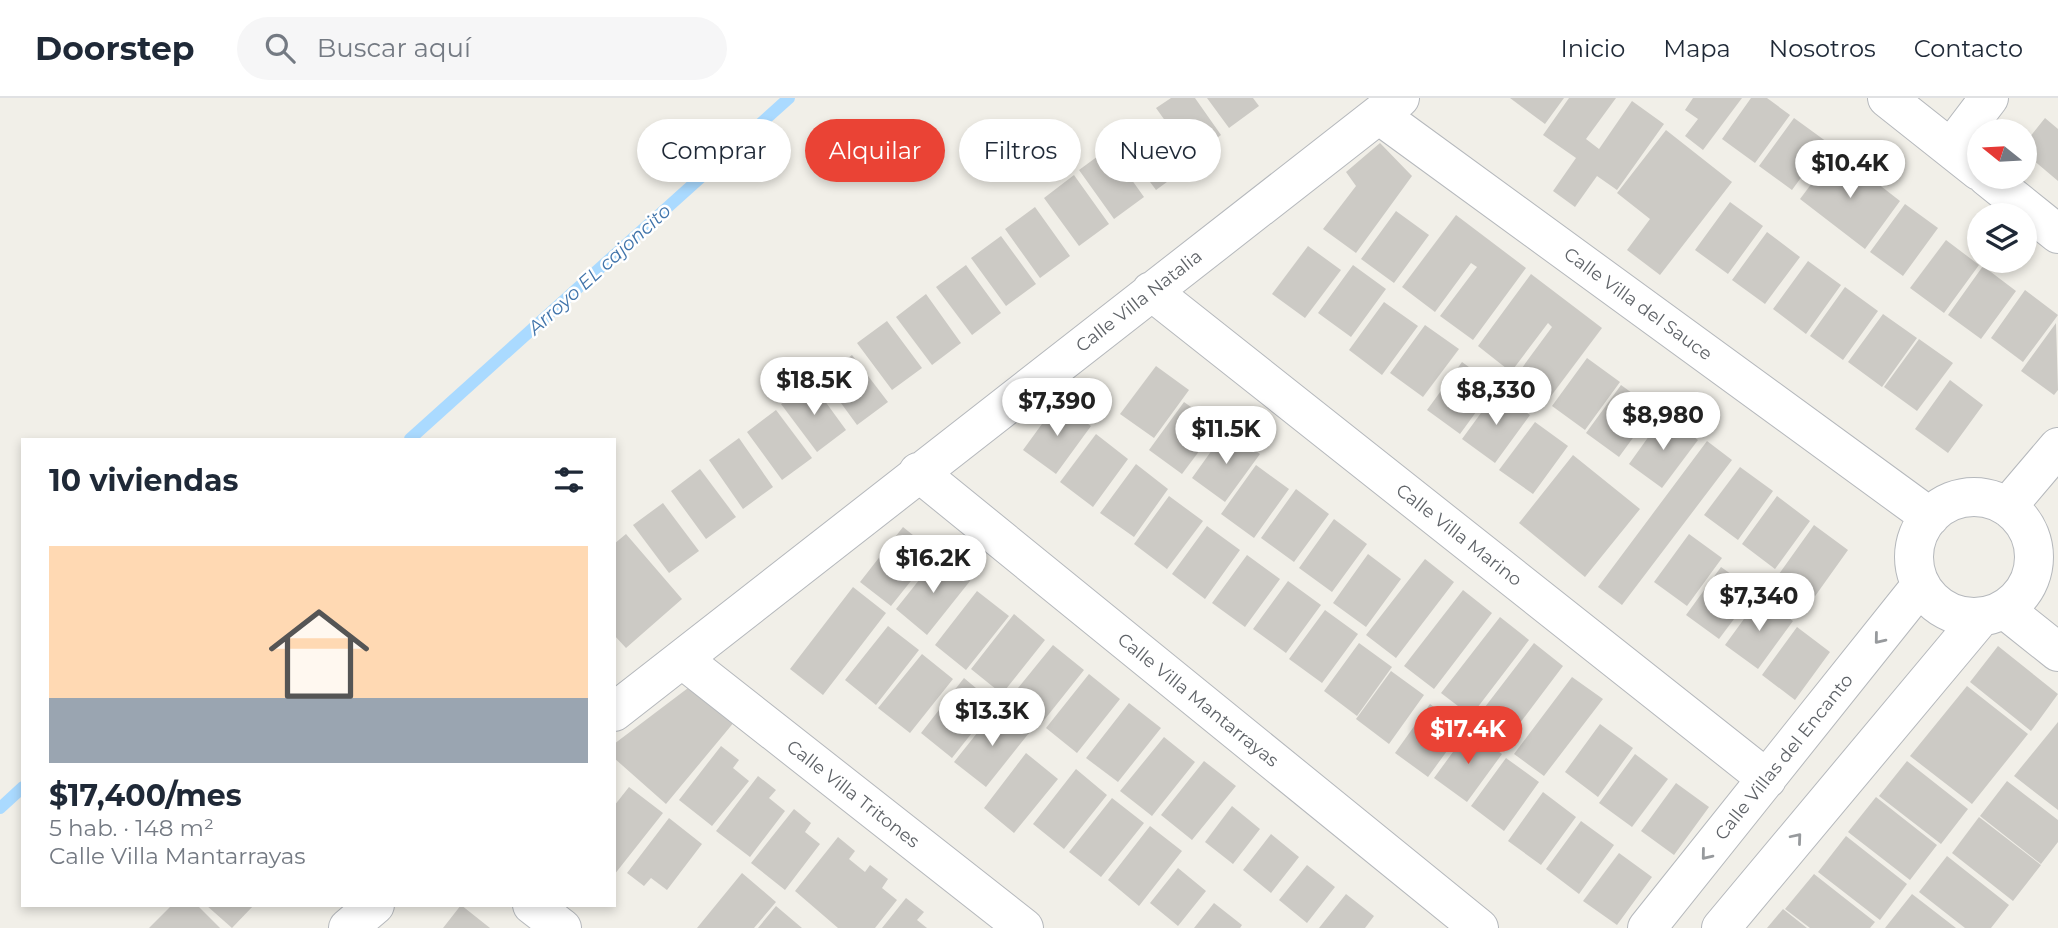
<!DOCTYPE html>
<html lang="es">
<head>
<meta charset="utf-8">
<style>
	body { margin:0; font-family:Montserrat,sans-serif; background:#f6f6f7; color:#1f2937; height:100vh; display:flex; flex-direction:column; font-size:26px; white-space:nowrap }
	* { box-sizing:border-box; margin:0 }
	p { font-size:23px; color:#747a83 }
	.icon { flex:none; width:38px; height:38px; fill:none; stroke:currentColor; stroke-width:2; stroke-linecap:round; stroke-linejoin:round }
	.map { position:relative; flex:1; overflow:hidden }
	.sheet { position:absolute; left:21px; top:340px; width:595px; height:469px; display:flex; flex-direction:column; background:#fff; border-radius:0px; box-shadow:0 4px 10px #0003 }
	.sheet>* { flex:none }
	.guide { position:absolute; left:637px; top:21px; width:665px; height:63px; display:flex; gap:14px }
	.needle { width:46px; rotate:288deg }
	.buttons { position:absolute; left:1967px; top:21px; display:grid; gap:14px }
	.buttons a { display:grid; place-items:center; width:70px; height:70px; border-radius:50%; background:#fff; box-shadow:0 4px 10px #0003; font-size:35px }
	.price { position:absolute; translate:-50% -60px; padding:0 16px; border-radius:24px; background:#fff; color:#222; font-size:23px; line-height:46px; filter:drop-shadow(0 2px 4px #0008) }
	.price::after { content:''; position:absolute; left:50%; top:42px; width:21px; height:16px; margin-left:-10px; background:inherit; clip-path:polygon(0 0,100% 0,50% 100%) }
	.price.active { background:#ea4335; color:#fff }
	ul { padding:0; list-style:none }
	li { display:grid; align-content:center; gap:14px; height:371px; padding:0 28px }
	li+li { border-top:2px solid #e0e1e3 }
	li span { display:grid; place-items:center; height:217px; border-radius:0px; color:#555 }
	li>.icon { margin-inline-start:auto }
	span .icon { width:126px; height:126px; fill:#fffc; stroke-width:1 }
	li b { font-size:30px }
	h2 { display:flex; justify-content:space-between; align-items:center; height:84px; padding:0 28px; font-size:30px }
	.chip { padding:0 24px; border-radius:32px; background:#fff; box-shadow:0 4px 10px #0003; font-size:24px; line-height:63px }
	.chip.active { background:#ea4335; color:#fff }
	header { display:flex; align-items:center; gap:42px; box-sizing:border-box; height:98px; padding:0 35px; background:#fff; border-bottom:2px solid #e0e1e3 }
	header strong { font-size:33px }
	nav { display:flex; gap:38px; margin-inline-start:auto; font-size:24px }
	.search { width:490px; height:63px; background:#f6f6f7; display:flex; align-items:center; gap:18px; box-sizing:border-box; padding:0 24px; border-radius:38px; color:#747a83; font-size:26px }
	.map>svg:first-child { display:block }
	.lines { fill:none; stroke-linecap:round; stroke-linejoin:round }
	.stream { stroke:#aadaff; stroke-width:12 }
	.building { fill:#cccac5 }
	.minor-casing { stroke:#b5b8bc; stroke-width:40 }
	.minor { stroke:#fff; stroke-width:38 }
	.oneway { stroke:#979a9d }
	.labels { text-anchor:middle; stroke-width:5; stroke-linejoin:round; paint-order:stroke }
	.street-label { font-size:18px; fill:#5f6368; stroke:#fff }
	.water-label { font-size:19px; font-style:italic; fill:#4174aa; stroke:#fff }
</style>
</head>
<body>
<header>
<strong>Doorstep</strong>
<div class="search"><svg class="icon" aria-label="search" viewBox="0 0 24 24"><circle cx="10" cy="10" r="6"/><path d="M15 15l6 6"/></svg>Buscar aquí</div>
<nav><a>Inicio</a><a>Mapa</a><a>Nosotros</a><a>Contacto</a></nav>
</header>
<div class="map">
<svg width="2058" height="830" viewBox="0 0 2058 830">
	<rect width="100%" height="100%" fill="#f1efe8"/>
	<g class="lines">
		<path class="stream" d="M410 341 789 0
			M0 710 23 689"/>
	</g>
	<path class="building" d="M1171 0H1195L1221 37 1191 59 1156 10Z
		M1207 0H1253L1259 8 1229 30Z
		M1510 0H1564L1545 26Z
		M1569 0H1616L1586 41 1599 51 1632 3 1664 26 1617 92 1597 78 1575 109 1553 93 1576 60 1543 37Z
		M1693 0H1742L1703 52 1685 38 1698 21 1685 12Z
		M1751 0H1767L1790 17 1755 65 1722 41Z
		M1794 20 1827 44 1792 92 1759 68Z
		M2045 20 2058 31V83L2025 55V45Z
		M1150 22 1186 70 1156 92 1121 45Z
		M1666 32 1732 84 1660 177 1627 152 1650 121 1617 95Z
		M1380 45 1412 78 1356 155 1323 131 1356 88 1346 74Z
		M1109 50 1144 99 1114 121 1079 72Z
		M1836 53 1900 103 1865 151 1800 101Z
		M1074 77 1109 126 1079 148 1044 100Z
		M1730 104 1763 128 1728 176 1695 152Z
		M1905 106 1938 130 1903 178 1870 154Z
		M1035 109 1070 158 1040 180 1005 131Z
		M1396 113 1429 137 1394 185 1361 161Z
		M1456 117 1526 170 1473 242 1440 218 1477 169 1471 165 1435 214 1402 189Z
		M1767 134 1800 159 1765 206 1732 182Z
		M1001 138 1036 186 1006 208 971 160Z
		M1946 142 1979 167 1944 215 1910 190Z
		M1308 148 1341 172 1305 220 1272 196Z
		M1808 163 1841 187 1806 236 1773 211Z
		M966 167 1001 215 972 237 936 189Z
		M1353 167 1386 191 1351 239 1318 215Z
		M1983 168 2016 193 1981 241 1948 217Z
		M1531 176 1602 230 1548 302 1516 278 1552 229 1548 225 1511 274 1478 248Z
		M1845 189 1878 213 1843 262 1810 238Z
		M2025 192 2058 217 2023 264 1991 240Z
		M926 196 961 245 932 267 896 219Z
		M1384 204 1418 228 1382 277 1349 252Z
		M1883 216 1917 240 1882 289 1848 264Z
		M887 223 922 270 892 292 857 245Z
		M2056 225 2058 292 2054 297 2021 273Z
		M1425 227 1459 251 1423 299 1390 275Z
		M1919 241 1953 265 1917 313 1884 289Z
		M852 257 888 304 857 327 822 279Z
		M1587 260 1620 284 1585 332 1552 308Z
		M1462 264 1495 288 1460 336 1427 312Z
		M1156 268 1189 292 1154 340 1120 316Z
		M1950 282 1983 307 1948 355 1915 331Z
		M811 284 846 332 817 354 781 306Z
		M1621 287 1654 311 1619 359 1586 335Z
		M1497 293 1530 317 1495 365 1462 341Z
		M1058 304 1091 328 1056 376 1023 352Z
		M1184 304 1218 328 1182 376 1149 352Z
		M776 312 812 360 782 382 747 334Z
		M1664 317 1698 342 1662 390 1629 366Z
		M1535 324 1568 348 1533 396 1499 372Z
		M1227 331 1260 356 1225 404 1192 380Z
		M1096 336 1128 361 1093 409 1060 384Z
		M739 340 773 389 743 411 709 362Z
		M1707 343 1732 362 1622 507 1598 489Z
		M1573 357 1640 411 1585 479 1519 425Z
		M1136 366 1168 391 1134 439 1100 415Z
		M1256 367 1289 391 1254 440 1221 416Z
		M1740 369 1773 393 1738 442 1704 417Z
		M700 371 736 419 706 441 671 393Z
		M1296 391 1329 416 1294 464 1261 440Z
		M1169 398 1203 423 1167 471 1134 446Z
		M1777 398 1810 423 1775 471 1742 446Z
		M663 405 699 453 669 475 633 427Z
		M1334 421 1367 446 1332 494 1299 470Z
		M1814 427 1848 452 1813 501 1779 476Z
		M1207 428 1240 452 1205 501 1172 476Z
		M903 429 934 454 891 508 860 484Z
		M626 436 682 501 626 550 614 537V446Z
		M1689 436 1722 460 1687 508 1654 484Z
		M1368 456 1401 481 1366 529 1333 505Z
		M939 457 970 483 927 537 896 511Z
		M1247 457 1280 481 1245 529 1212 505Z
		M1425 461 1454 484 1396 560 1366 537Z
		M1721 469 1755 493 1719 541 1686 517Z
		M1288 483 1321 507 1286 555 1253 531Z
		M853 489 886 515 823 597 790 571Z
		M1463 492 1492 515 1434 591 1404 568Z
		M977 493 1009 518 966 572 935 547Z
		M1760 499 1793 523 1758 571 1725 547Z
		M1325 512 1358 536 1322 585 1289 561Z
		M1014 516 1045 542 1002 596 971 571Z
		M1500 519 1529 542 1471 618 1441 595Z
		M888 528 919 552 876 607 845 582Z
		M1797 529 1830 554 1795 602 1762 577Z
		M1359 545 1392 569 1357 618 1324 593Z
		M1534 545 1563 568 1505 645 1475 622Z
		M1053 547 1084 572 1041 626 1009 601Z
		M1998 548 2058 596 2031 633 1970 584Z
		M922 556 953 581 910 635 878 610Z
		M1391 573 1424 597 1389 646 1356 621Z
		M1089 576 1120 601 1077 655 1046 630Z
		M1572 579 1603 601 1544 678 1514 656Z
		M964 580 995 606 952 660 921 635Z
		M692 587 735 623 666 706 614 660V646Z
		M1967 588 2028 636 1972 706 1910 658Z
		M1129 605 1161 630 1118 684 1086 660Z
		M1430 606 1463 631 1428 679 1395 655Z
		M997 610 1029 635 986 689 954 664Z
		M2058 624V712L2014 678Z
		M1600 626 1633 650 1598 699 1565 674Z
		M1469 632 1502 656 1467 704 1434 680Z
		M1164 639 1195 664 1152 718 1120 693Z
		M721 648 739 662 733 670 749 683 712 728 679 702Z
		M1026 655 1058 681 1014 735 984 710Z
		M1635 656 1668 681 1632 729 1599 705Z
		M1506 660 1539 684 1504 733 1471 708Z
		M1204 663 1236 688 1192 742 1161 717Z
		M1907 663 1968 711 1941 746 1879 698Z
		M1076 671 1107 697 1064 751 1033 726Z
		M758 678 776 692 769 700 785 713 750 759 716 733Z
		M2007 683 2058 722V744L2041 766 1980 718Z
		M1676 685 1709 709 1674 757 1641 733Z
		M629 689 663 715 614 777V708Z
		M1543 694 1576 719 1541 767 1508 743Z
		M1876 699 1937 747 1910 782 1848 734Z
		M1112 700 1144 725 1101 779 1069 754Z
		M1232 708 1260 731 1233 766 1205 744Z
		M794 711 811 725 805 734 820 746 785 792 751 765Z
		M1979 719 2041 767 2013 803 1952 755Z
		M669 720 702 746 667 792 651 780 644 788 627 775Z
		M1581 723 1614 747 1579 796 1546 771Z
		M1150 728 1182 753 1139 808 1108 782Z
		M1271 736 1299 759 1271 795 1243 772Z
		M1846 738 1907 786 1880 822 1818 774Z
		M838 739 855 753 849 761 865 774 870 767 888 781 882 790 897 802 875 830H838L795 793Z
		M1619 755 1652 779 1617 827 1583 803Z
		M1947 758 2009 807 1991 830H1965L1919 794Z
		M1307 767 1335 789 1307 825 1279 802Z
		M1178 770 1206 793 1178 828 1150 805Z
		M742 775 776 804 754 830H697Z
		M1814 776 1875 824 1870 830H1810L1785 811Z
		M1346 796 1374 818 1365 830H1319Z
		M1912 796 1956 830H1885Z
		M906 800 924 814 917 822 927 830H882Z
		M1214 805 1242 827 1240 830H1194Z
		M172 807H197L220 830H149Z
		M206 807H254L232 830Z
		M461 807 490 830H443Z
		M776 808 802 830H758Z
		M1783 811 1807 830H1767Z"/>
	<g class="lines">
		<defs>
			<path id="minor" d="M1887 0 1979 73
				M1379 17 1930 419
				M1951 50 1989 0
				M1987 79 2058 136
				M1151 193 1767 681
				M918 374 1479 830
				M1914 459a60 60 0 1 1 120 0a60 60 0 1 1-120 0Z
				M2007 409 2058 349
				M2004 511 2058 554
				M682 561 1024 830
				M614 614 1400 0
				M532 807 562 830
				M348 830 375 807
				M1647 830 1921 487
				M1721 830 1981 519"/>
		</defs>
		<use href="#minor" class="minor-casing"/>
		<use href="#minor" class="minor"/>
	</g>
	<defs><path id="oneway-chevron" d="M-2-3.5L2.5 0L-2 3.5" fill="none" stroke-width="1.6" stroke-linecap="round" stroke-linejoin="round" transform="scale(1.75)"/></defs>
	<g class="oneway">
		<use href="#oneway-chevron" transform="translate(1879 541) rotate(129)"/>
		<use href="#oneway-chevron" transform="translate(1797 740) rotate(-50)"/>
		<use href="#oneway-chevron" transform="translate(1706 757) rotate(129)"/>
	</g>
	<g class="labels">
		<g class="street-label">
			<text transform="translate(1139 203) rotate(-38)" y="6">Calle Villa Natalia</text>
			<text transform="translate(1638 206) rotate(36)" y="6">Calle Villa del Sauce</text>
			<text transform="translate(1459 437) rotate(38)" y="6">Calle Villa Marino</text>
			<text transform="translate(1198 602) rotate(39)" y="6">Calle Villa Mantarrayas</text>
			<text transform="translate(1784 659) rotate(-51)" y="6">Calle Villas del Encanto</text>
			<text transform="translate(853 696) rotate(38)" y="6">Calle Villa Tritones</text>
		</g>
		<g class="water-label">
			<text transform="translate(599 171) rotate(-42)" y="7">Arroyo EL cajoncito</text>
		</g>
	</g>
</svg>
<div class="buttons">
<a><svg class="needle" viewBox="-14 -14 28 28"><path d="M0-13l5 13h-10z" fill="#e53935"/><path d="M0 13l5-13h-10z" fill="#747a83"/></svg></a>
<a><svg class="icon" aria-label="layers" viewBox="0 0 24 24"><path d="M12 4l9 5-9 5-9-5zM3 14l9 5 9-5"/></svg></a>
</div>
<b class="price" style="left:1850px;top:102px">$10.4K</b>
<b class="price" style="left:814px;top:319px">$18.5K</b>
<b class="price" style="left:1496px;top:329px">$8,330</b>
<b class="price" style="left:1057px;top:340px">$7,390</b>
<b class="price" style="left:1663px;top:354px">$8,980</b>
<b class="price" style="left:1226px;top:368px">$11.5K</b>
<b class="price" style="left:933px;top:497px">$16.2K</b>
<b class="price" style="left:1759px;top:535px">$7,340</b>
<b class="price" style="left:992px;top:650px">$13.3K</b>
<b class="price active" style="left:1468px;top:668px">$17.4K</b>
<div class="guide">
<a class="chip">Comprar</a>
<a class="chip active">Alquilar</a>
<a class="chip">Filtros</a>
<a class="chip">Nuevo</a>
</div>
<section class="sheet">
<h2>10 viviendas<svg class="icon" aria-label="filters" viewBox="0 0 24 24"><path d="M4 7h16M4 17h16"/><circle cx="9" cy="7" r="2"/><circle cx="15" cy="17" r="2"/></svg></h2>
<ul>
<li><span style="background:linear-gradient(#ffd9b3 70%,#9aa5b1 0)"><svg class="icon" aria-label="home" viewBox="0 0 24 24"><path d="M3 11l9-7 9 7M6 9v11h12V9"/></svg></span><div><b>$17,400/mes</b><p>5 hab. · 148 m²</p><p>Calle Villa Mantarrayas</p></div></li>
</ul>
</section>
</div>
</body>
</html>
